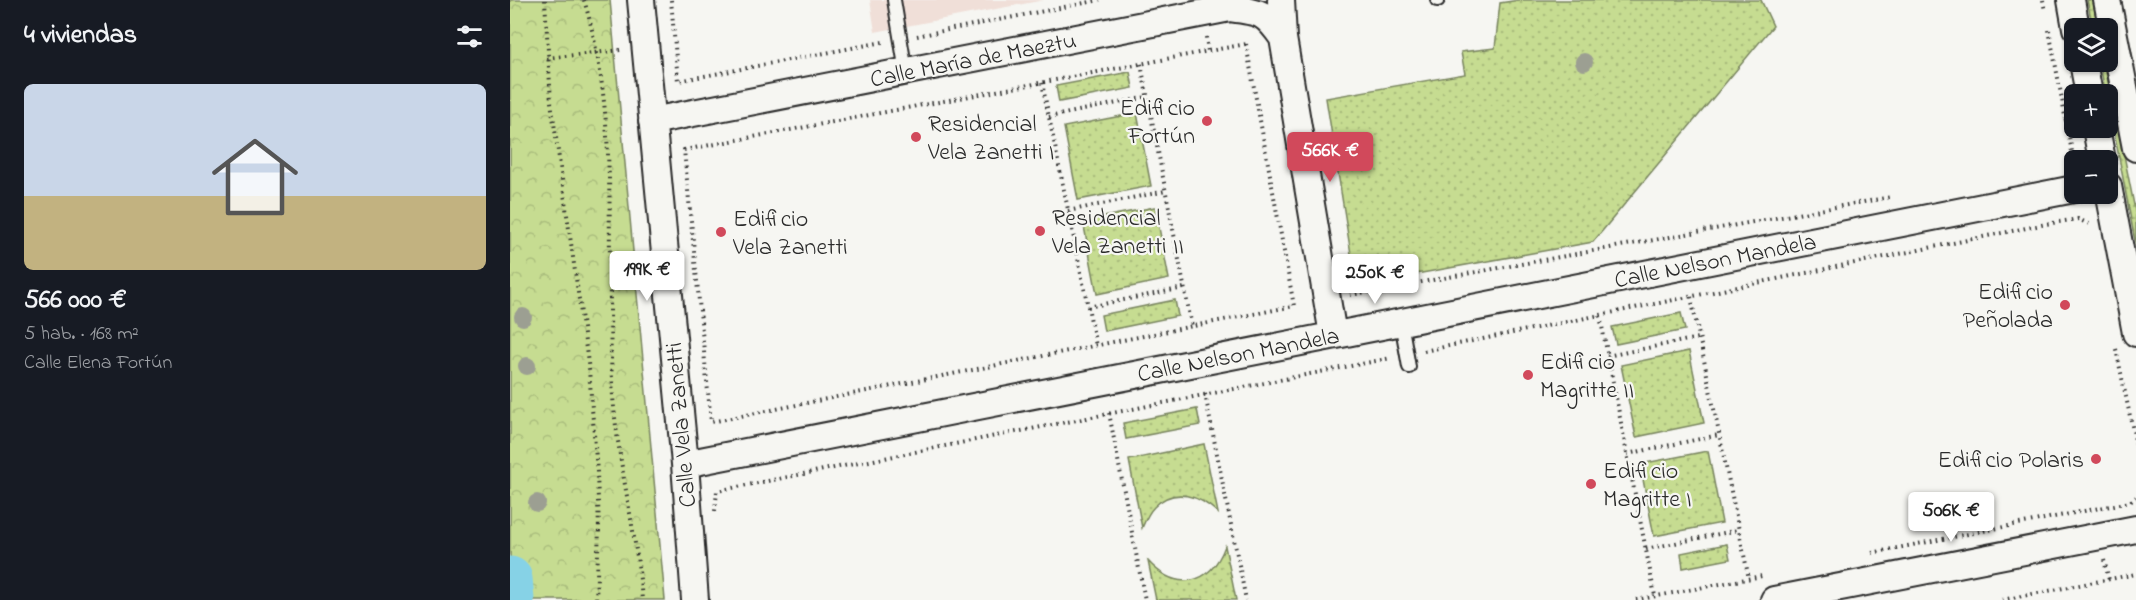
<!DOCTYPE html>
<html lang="es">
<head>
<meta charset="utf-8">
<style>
	body { margin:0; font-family:"Indie Flower",sans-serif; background:#20242c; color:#f1f3f6; height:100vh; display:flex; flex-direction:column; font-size:22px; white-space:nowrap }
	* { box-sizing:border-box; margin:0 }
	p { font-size:20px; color:#9ea1a6 }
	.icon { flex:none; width:33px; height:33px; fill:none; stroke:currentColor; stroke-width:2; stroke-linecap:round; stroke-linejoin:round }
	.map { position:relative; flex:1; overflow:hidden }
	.side { display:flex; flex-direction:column; background:#171b24; width:510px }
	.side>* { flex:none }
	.buttons { position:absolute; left:1554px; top:18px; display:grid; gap:12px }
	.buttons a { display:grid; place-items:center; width:54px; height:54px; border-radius:9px; background:#171b24; box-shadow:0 2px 4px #0004; font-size:30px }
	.price { position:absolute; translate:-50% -51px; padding:0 14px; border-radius:6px; background:#fff; color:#222; font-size:20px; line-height:39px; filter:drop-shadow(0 2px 3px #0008) }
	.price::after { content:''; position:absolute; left:50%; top:36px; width:18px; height:14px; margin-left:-9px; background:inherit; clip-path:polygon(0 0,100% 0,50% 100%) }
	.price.selected { background:#d1495b; color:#fff }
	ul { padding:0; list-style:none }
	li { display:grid; align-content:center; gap:12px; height:318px; padding:0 24px }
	li span { display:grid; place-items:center; height:186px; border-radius:9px; color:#555 }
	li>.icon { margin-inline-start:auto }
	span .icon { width:108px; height:108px; fill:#fffc; stroke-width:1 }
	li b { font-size:26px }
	h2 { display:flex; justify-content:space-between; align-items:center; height:72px; padding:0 24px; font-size:26px }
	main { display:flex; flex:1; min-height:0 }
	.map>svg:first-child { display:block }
	.built { fill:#f0dfd8 }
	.park { fill:url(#park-crowns); stroke:#78845e; stroke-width:1.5 }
	.garden { fill:url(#garden-dots); stroke:#78845e; stroke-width:1.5 }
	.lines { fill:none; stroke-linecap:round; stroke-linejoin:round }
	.river { stroke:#86d2e6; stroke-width:45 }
	.service-casing { stroke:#2b2b2b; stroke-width:16 }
	.minor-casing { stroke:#2b2b2b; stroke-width:30 }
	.path { stroke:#2b2b2b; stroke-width:4; stroke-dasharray:1.5 4.5; stroke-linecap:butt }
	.service { stroke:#f6f6f2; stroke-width:12 }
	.minor { stroke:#f6f6f2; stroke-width:26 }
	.tree { fill:#9c9f92 }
	.poi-dot { fill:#d1495b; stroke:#f6f6f2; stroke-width:2 }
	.labels { text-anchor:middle; stroke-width:4.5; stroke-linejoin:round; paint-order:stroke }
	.street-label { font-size:24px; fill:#2b2b2b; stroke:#f6f6f2 }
	.poi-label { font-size:24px; fill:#2b2b2b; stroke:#f6f6f2; text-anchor:start }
</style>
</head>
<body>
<main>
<section class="side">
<h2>4 viviendas<svg class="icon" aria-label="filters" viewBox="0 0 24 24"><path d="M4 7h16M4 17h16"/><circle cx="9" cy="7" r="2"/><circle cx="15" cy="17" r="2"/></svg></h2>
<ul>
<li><span style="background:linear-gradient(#c9d6e8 60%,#c2b280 0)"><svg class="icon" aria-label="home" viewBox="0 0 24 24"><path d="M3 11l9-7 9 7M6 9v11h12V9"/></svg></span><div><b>566 000 €</b><p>5 hab. · 168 m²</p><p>Calle Elena Fortún</p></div></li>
</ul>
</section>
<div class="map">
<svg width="1626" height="600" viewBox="0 0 1626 600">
	<defs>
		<pattern id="park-crowns" width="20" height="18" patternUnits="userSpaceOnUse" patternTransform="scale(1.5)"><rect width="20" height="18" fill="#c6dc91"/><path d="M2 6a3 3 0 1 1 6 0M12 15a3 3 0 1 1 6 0" fill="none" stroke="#aabd7d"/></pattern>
		<pattern id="garden-dots" width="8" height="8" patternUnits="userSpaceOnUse" patternTransform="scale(1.5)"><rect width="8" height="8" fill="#c6dc91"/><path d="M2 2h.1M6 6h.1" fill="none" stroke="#aabd7d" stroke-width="1.8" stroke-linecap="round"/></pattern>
	</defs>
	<rect width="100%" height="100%" fill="#f6f6f2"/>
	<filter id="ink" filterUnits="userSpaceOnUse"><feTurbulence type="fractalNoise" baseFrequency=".0167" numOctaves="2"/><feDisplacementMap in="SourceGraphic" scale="12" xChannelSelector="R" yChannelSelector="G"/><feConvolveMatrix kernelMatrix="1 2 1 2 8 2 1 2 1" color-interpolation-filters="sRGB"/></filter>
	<g filter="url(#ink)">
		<path class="built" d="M360 0H534L365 32Z"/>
		<path class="park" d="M0 0H100L155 600H0Z"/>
		<path class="garden" d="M1009 0H1251L1263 26 1083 242 846 285 816 98 955 74 951 52 985 48 990 3Z
			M1577 0H1583L1588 28H1583Z
			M1589 62H1594L1602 101 1598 102V94H1596Z
			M620 72 623 88 549 102 546 86Z
			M627 113 641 186 568 200 554 127Z
			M1607 120 1626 215V246L1602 121Z
			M645 207 659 279 587 294 573 221Z
			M665 300 668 316 594 331 591 315Z
			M1171 313 1175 330 1106 344 1102 327Z
			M1179 351 1194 423 1126 437 1111 365Z
			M687 409 690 425 616 439 613 423Z
			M694 444 708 513C690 496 664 486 644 507 638 513 635 521 632 528L619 460Z
			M1198 451 1212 523 1144 536 1130 464Z
			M1217 544 1220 559 1173 568 1171 553Z
			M715 546 726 600H646L638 561C666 592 700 586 715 546Z"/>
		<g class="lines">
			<path class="river" d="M0 579 2 600"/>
			<defs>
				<path id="service" d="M384 0 396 72
					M927 0H928
					M891 322 899 367"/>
				<path id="minor" d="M131 0 175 464 185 600
					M771 0 773 38 823 335
					M1561 0 1566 28
					M1597 0 1626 148
					M1573 62 1579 94
					M142 121 720 8C751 12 755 12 773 38
					M1586 128 1592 160
					M1598 186 1626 333
					M175 464 1564 189
					M1264 600 1626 529"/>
			</defs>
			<use href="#service" class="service-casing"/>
			<use href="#minor" class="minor-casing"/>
			<path class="path" d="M35 0 41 102 79 370 87 472 89 529 86 600
				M74 0C111 123 95 253 102 379 105 454 126 526 132 600
				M161 0 168 81 373 42
				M1533 0 1535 11
				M1539 30 1556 121
				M407 36 590 0
				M696 37 698 52
				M736 44 784 306 201 422 174 150Z
				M37 58 111 50
				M631 64 682 327
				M532 83 586 346
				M539 117 637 97
				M1557 121H1556L1564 162 1561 163
				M558 211 656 191
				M840 295 1381 197
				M1181 297 1239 579
				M578 307 674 288
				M1090 316 1145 596
				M1606 349 1626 445
				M914 351 1536 224 1568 219 1579 224
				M1097 356 1188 338
				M695 394 736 600
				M599 413 635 600
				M1117 454 1209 435
				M205 511 207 491 881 358
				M1136 549 1228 530
				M1362 553 1620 502 1626 497
				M1594 560 1599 580
				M1126 600 1252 576
				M1492 600 1626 574"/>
			<use href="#service" class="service"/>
			<use href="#minor" class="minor"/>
		</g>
		<g class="tree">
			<circle cx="1074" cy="62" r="9"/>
			<circle cx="13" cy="317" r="9"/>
			<circle cx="17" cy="366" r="9"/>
			<circle cx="27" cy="503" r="9"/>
		</g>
	</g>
	<g class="poi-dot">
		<circle cx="697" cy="121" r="6"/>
		<circle cx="406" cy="137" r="6"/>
		<circle cx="530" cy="231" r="6"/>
		<circle cx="211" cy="232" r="6"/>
		<circle cx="1555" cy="305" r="6"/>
		<circle cx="1018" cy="375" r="6"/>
		<circle cx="1586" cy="459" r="6"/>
		<circle cx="1081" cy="484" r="6"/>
	</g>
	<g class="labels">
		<g class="street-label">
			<text transform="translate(463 59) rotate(-11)" y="8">Calle María de Maeztu</text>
			<text transform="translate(1205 260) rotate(-11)" y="8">Calle Nelson Mandela</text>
			<text transform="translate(728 354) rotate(-11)" y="8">Calle Nelson Mandela</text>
			<text transform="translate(170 425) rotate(-95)" y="8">Calle Vela Zanetti</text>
		</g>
		<g class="poi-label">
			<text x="685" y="115" text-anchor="end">Edificio<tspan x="685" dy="28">Fortún</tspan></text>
			<text x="418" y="131">Residencial<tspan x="418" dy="28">Vela Zanetti I</tspan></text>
			<text x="542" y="225">Residencial<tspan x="542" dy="28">Vela Zanetti II</tspan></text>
			<text x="223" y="226">Edificio<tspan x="223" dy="28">Vela Zanetti</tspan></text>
			<text x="1543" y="299" text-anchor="end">Edificio<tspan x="1543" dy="28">Peñolada</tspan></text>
			<text x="1030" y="369">Edificio<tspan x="1030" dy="28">Magritte II</tspan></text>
			<text x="1574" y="467" text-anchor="end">Edificio Polaris</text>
			<text x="1093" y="478">Edificio<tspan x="1093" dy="28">Magritte I</tspan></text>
		</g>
	</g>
</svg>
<div class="buttons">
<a><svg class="icon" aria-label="layers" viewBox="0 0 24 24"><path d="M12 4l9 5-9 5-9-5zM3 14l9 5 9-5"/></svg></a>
<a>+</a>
<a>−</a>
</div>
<b class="price selected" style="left:820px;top:183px">566K €</b>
<b class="price" style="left:137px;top:302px">199K €</b>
<b class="price" style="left:865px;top:305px">250K €</b>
<b class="price" style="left:1441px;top:543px">506K €</b>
</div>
</main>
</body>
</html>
